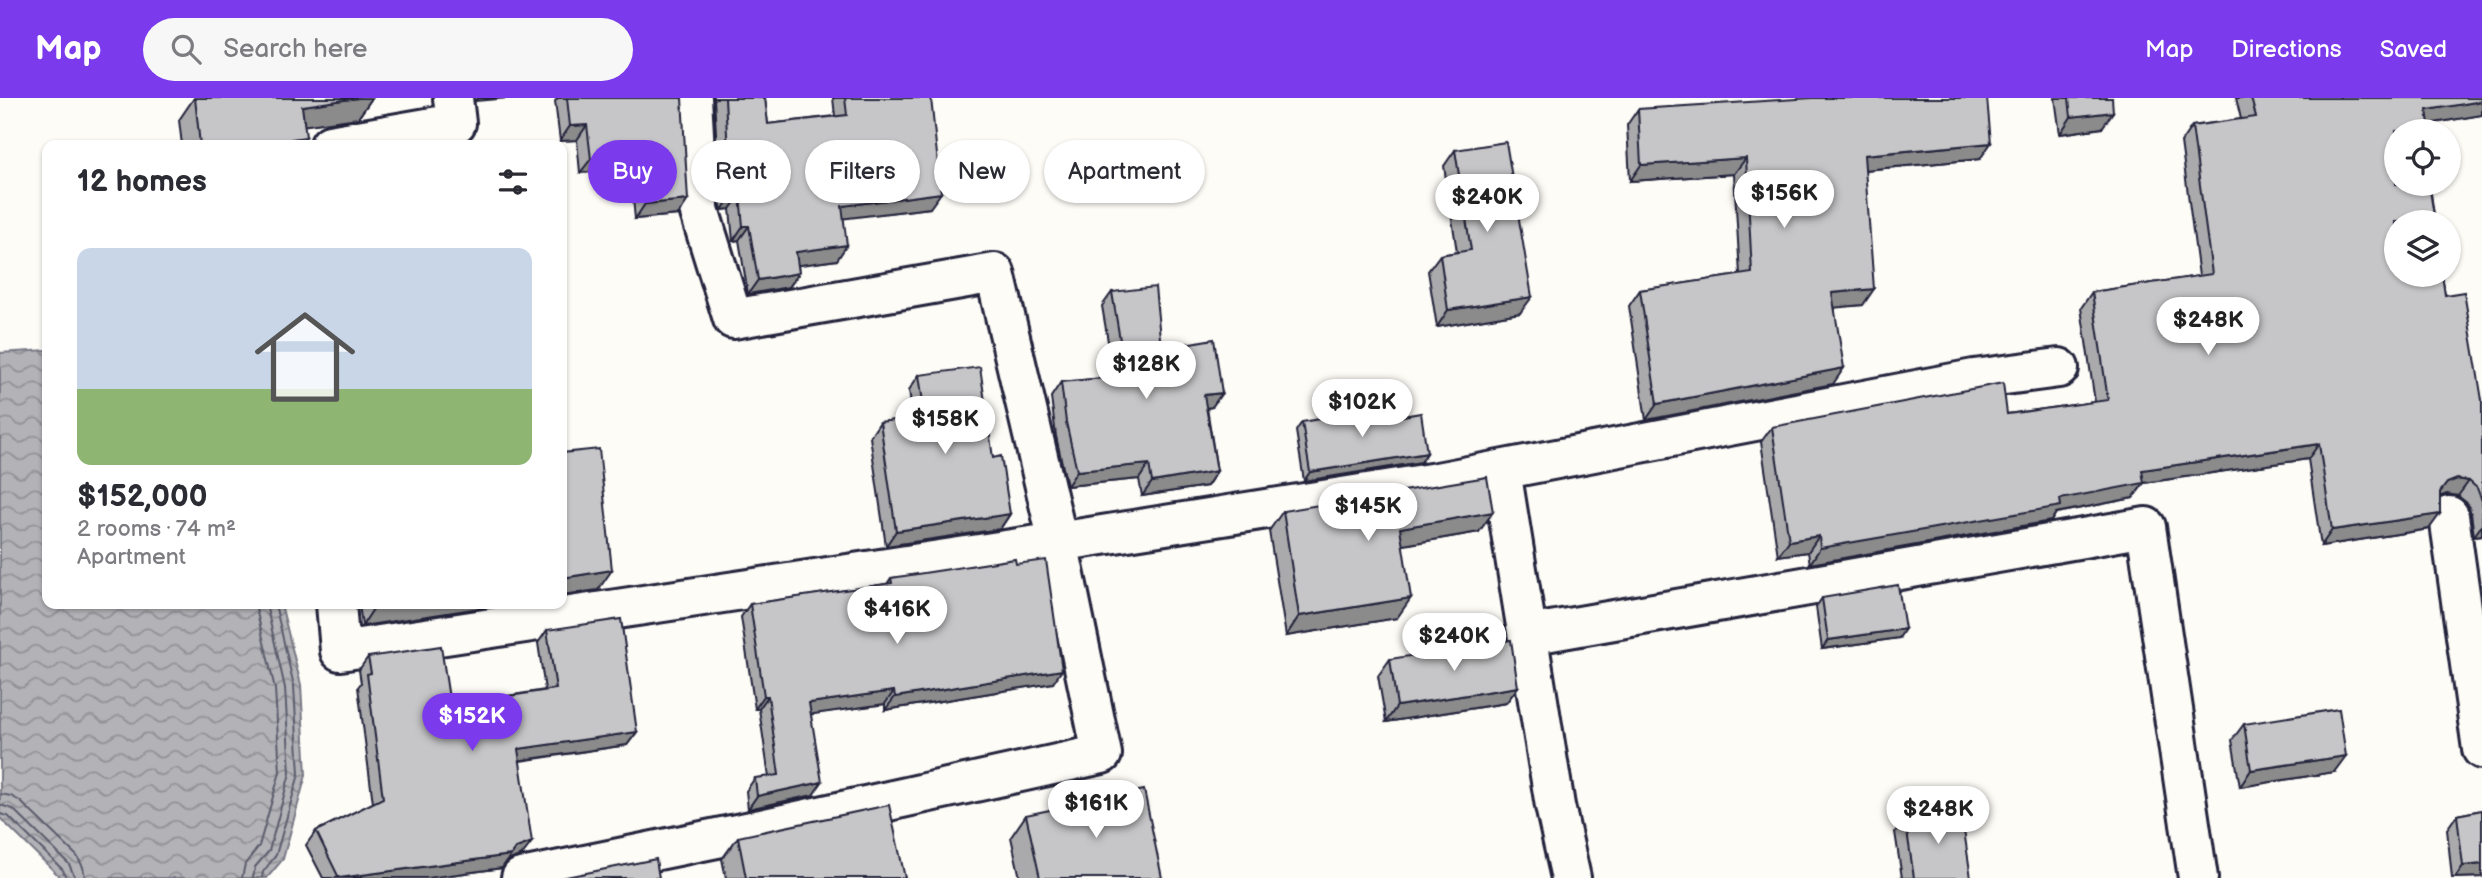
<!DOCTYPE html>
<html lang="en">
<head>
<meta charset="utf-8">
<style>
	body { margin:0; font-family:"Balsamiq Sans",sans-serif; background:#f7f7f7; color:#2b2b33; height:100vh; display:flex; flex-direction:column; font-size:26px; white-space:nowrap }
	* { box-sizing:border-box; margin:0 }
	p { font-size:23px; color:#7c7c81 }
	.icon { flex:none; width:38px; height:38px; fill:none; stroke:currentColor; stroke-width:2; stroke-linecap:round; stroke-linejoin:round }
	.map { position:relative; flex:1; overflow:hidden }
	.details { position:absolute; left:42px; top:42px; width:525px; height:469px; display:flex; flex-direction:column; background:#fff; border-radius:14px; box-shadow:0 2px 5px #0004 }
	.details>* { flex:none }
	.top-card { position:absolute; left:588px; top:42px; width:665px; height:63px; display:flex; gap:14px }
	.fabs { position:absolute; left:2384px; top:21px; display:grid; gap:14px }
	.fabs a { display:grid; place-items:center; width:77px; height:77px; border-radius:50%; background:#fff; box-shadow:0 2px 5px #0004; font-size:35px }
	.price { position:absolute; translate:-50% -60px; padding:0 16px; border-radius:24px; background:#fff; color:#222; font-size:23px; line-height:46px; filter:drop-shadow(0 2px 4px #0008) }
	.price::after { content:''; position:absolute; left:50%; top:42px; width:21px; height:16px; margin-left:-10px; background:inherit; clip-path:polygon(0 0,100% 0,50% 100%) }
	.price.current { background:#7c3aed; color:#fff }
	ul { padding:0; list-style:none }
	li { display:grid; align-content:center; gap:14px; height:371px; padding:0 35px }
	li span { display:grid; place-items:center; height:217px; border-radius:14px; color:#555 }
	li>.icon { margin-inline-start:auto }
	span .icon { width:126px; height:126px; fill:#fffc; stroke-width:1 }
	li b { font-size:30px }
	h2 { display:flex; justify-content:space-between; align-items:center; height:84px; padding:0 35px; font-size:30px }
	.pill { padding:0 24px; border-radius:32px; background:#fff; box-shadow:0 2px 5px #0004; font-size:24px; line-height:63px }
	.pill.current { background:#7c3aed; color:#fff }
	header { display:flex; align-items:center; gap:42px; box-sizing:border-box; height:98px; padding:0 35px; background:#7c3aed; color:#fff }
	header strong { font-size:33px }
	nav { display:flex; gap:38px; margin-inline-start:auto; font-size:24px }
	.search { width:490px; height:63px; background:#f7f7f7; display:flex; align-items:center; gap:18px; box-sizing:border-box; padding:0 24px; border-radius:38px; color:#7c7c81; font-size:26px }
	.map>svg:first-child { display:block }
	.water { fill:url(#water-waves); stroke:#787885; stroke-width:2 }
	.lines { fill:none; stroke-linecap:round; stroke-linejoin:round }
	.shore { stroke:#5c5c6d; stroke-width:2 }
	.street-casing { stroke:#22223b; stroke-width:44 }
	.street { stroke:#fdfcf7; stroke-width:38 }
	.wall { fill:#aaaaac; stroke:#22223b; stroke-width:2 }
	.shaded-wall { fill:#8b8b8c; stroke:#22223b; stroke-width:2 }
	.building { fill:#c6c6c8; stroke:#22223b; stroke-width:2 }
</style>
</head>
<body>
<header>
<strong>Map</strong>
<div class="search"><svg class="icon" aria-label="search" viewBox="0 0 24 24"><circle cx="10" cy="10" r="6"/><path d="M15 15l6 6"/></svg>Search here</div>
<nav><a>Map</a><a>Directions</a><a>Saved</a></nav>
</header>
<div class="map">
<svg width="2482" height="780" viewBox="0 0 2482 780">
	<defs>
		<pattern id="water-waves" width="16" height="10" patternUnits="userSpaceOnUse" patternTransform="scale(1.75)"><rect width="16" height="10" fill="#b2b2b7"/><path d="M0 5q4-4 8 0t8 0" fill="none" stroke="#909096"/></pattern>
	</defs>
	<rect width="100%" height="100%" fill="#fdfcf7"/>
	<filter id="ink" filterUnits="userSpaceOnUse"><feTurbulence type="fractalNoise" baseFrequency=".0143" numOctaves="2"/><feDisplacementMap in="SourceGraphic" scale="14" xChannelSelector="R" yChannelSelector="G"/><feConvolveMatrix kernelMatrix="1 2 1 2 8 2 1 2 1" color-interpolation-filters="sRGB"/></filter>
	<g filter="url(#ink)">
		<path class="water" d="M47 252V506H281L301 587 306 677 283 761 267 780H61L0 720V255Z"/>
		<g class="lines">
			<path class="shore" d="M0 696 11 698 20 703 77 758 83 769 85 780
				M0 707 13 711 69 766 75 780
				M0 716 8 718 63 772 66 780
				M242 780 245 766 259 748 280 674 275 591 255 506
				M253 780 255 769 269 753 290 675 285 590 266 506
				M262 780 263 774 276 757 299 676 294 588 275 506"/>
			<defs>
				<path id="street" d="M692 0 698 108 733 221 995 175 1058 444 1437 384 1974 281 2059 270
					M330 47 456 25 453 0
					M1501 372 1555 708 1571 780
					M2449 418 2482 651
					M336 506 340 553 1058 444 1102 656 761 731 521 780
					M1528 537 2146 429 2198 780"/>
			</defs>
			<use href="#street" class="street-casing"/>
			<use href="#street" class="street"/>
		</g>
		<path class="wall" d="M194 0H372L358 20 304 27 300 47H182L179 22Z
			M558 0H682L678 117 635 121 630 70 580 75 577 42 560 43 555 3Z
			M714 0H765L768 26 835 18 833 0H931L930 110 843 120 837 162 798 167 799 175 789 189 748 196 739 142 733 143 730 111 722 112 720 104Z
			M2055 0H2112L2102 30 2060 36Z
			M2236 0H2482V17L2429 26 2396 86H2431L2430 88 2445 197 2482 302V437L2474 438 2471 415 2467 405 2458 398 2447 396 2440 399 2429 431 2321 448 2308 361 2144 385 2133 400 2056 415 2051 423 1810 466 1808 454 1778 458 1761 344 1772 329 2007 316 2095 304 2081 210 2092 194 2199 178 2181 44 2192 28 2241 21Z
			M1638 11 1980 61 1865 72 1863 207 1835 209 1833 286 1646 322 1629 208 1640 192 1740 177 1734 76 1630 83 1627 27Z
			M1455 52 1520 215 1437 229 1428 173 1440 157 1457 154 1444 68Z
			M1112 194 1212 309 1207 310 1217 373 1207 388 1142 398 1139 381 1067 388 1056 338 1051 299 1061 284 1114 279 1102 208Z
			M919 277 993 360 1010 416 1000 431 886 448 870 339 880 324 913 320 909 292Z
			M1378 322 1427 355 1421 364 1304 383 1296 333 1302 324Z
			M1283 413 1479 434 1403 447 1397 520 1286 538 1269 433Z
			M1016 466 1053 585 885 612V606L811 616 813 697 748 711 746 693 755 680 769 679 759 611H755L741 519 750 506 887 486 891 480Z
			M1822 500 1899 540 1822 551 1816 509Z
			M359 506H506L362 528Z
			M547 532 637 634 627 647 520 663 522 757 507 763 502 770 428 780H323L306 747 316 733 373 705 358 589 361 585 359 572 368 559 450 607 545 592 538 545Z
			M1390 561 1518 589 1506 605 1386 624 1378 578Z
			M2244 626 2334 674 2240 689 2232 642Z
			M2482 712V779L2452 780 2447 731 2457 717Z
			M1026 717 1162 780H1020L1011 739Z
			M1905 720 1971 780H1902L1895 734Z
			M738 739 905 780H726L722 761Z"/>
		<path class="shaded-wall" d="M358 0H372L358 20 287 30 302 8Z
			M478 0H509L475 3Z
			M2482 3V17L2416 28 2427 12Z
			M2113 14 2102 30 2060 36 2071 19Z
			M587 27 577 42 560 43 570 28Z
			M306 39 300 47H286L291 41Z
			M1991 45 1980 61 1853 73 1864 57Z
			M640 55 630 70 580 75 591 61Z
			M1746 60 1734 76 1630 83 1641 67Z
			M941 95 930 110 832 122 842 108Z
			M732 97H740L730 111 722 112Z
			M688 102 678 117 635 121 645 106Z
			M743 128H749L739 142 733 143Z
			M847 147 837 162 786 169 796 154Z
			M799 175 789 189 748 196 758 182Z
			M1874 191 1863 207 1821 211 1832 195Z
			M1532 199 1520 215 1437 229 1448 212Z
			M1844 270 1833 286 1646 322 1657 306Z
			M1222 295 1212 309 1194 312 1204 297Z
			M2319 346 2308 361 2144 385 2133 400 2056 415 2051 423 1810 466 1820 450 2060 401 2142 372Z
			M1427 355 1421 364 1304 383 1310 374Z
			M1149 366 1139 381 1067 388 1077 373Z
			M1217 373 1207 388 1142 398 1152 384Z
			M2457 381 2469 383 2458 398 2447 396 2436 400 2429 409 2447 385Z
			M1493 414 1479 434 1386 450 1400 430Z
			M1010 416 1000 431 886 448 896 433Z
			M2440 416 2429 431 2321 448 2332 432Z
			M2482 427V437L2474 438Z
			M1819 438 1808 454 1778 458 1789 443Z
			M612 472 598 492 562 497V480Z
			M1411 500 1397 520 1286 538 1299 518Z
			M390 506H506L362 528 375 508Z
			M1905 531 1899 540 1822 551 1828 542Z
			M1062 572 1053 585 885 612 895 599Z
			M1518 589 1506 605 1386 624 1397 608Z
			M894 593 885 606 800 618 809 605Z
			M764 598H768L759 611H755Z
			M637 634 627 647 509 664 518 651Z
			M2346 658 2334 674 2240 689 2251 672Z
			M822 684 813 697 748 711 757 698Z
			M532 744 522 757 507 763 516 750Z
			M511 757 502 770 428 780H339Z
			M2482 766V779L2455 780 2463 768Z"/>
		<path class="building" d="M195 0H358L302 8 306 39 291 41 292 47H200Z
			M567 0H682L688 102 645 106 640 55 591 61 587 27 570 28Z
			M725 0H765L768 26 847 17 845 0H931L941 95 842 108 847 147 796 154 799 175 758 182 749 128H743L740 97H732L730 90Z
			M1812 0H1987L1991 45 1864 57 1874 191 1832 195 1844 270 1657 306 1640 192 1752 175 1746 60 1641 67 1638 11Z
			M2069 0H2112L2113 14 2071 19Z
			M2251 0H2482V3L2427 12 2430 33H2396V86H2429L2435 124H2396V177H2442L2445 197 2464 194 2482 302V403L2477 390 2469 383 2457 381 2447 385 2440 394V416L2332 432 2319 346 2142 372 2144 385 2060 401 2061 408 1820 450 1819 438 1789 443 1772 329 2003 285 2007 316 2108 302 2092 194 2212 176 2192 28 2256 19Z
			M1506 44 1532 199 1448 212 1440 157 1471 152 1455 52Z
			M1155 189 1161 250 1214 241 1222 295 1204 297 1217 373 1152 384 1149 366 1077 373 1066 324 1061 284 1126 278 1112 194Z
			M980 269 993 360 1001 358 1010 416 896 433 880 324 925 318 919 277Z
			M1377 311 1378 322 1421 315 1427 355 1310 374 1302 324Z
			M599 351 612 472 562 480V355Z
			M1487 379 1493 414 1400 430 1411 500 1299 518 1283 413Z
			M1015 461 1016 466 1046 462 1062 572 895 599 894 593 809 605 822 684 757 698 755 680 779 677 768 598H764L750 506 892 485 891 480Z
			M1898 487 1905 531 1828 542 1822 500Z
			M375 506H390L375 508Z
			M621 521 637 634 518 651 532 744 516 750 511 757 339 780 316 733 383 700 367 576 371 575 368 559 441 548 450 607 556 591 547 532Z
			M1511 542 1518 589 1397 608 1390 561Z
			M2339 611 2346 658 2251 672 2244 626Z
			M1144 692 1162 780H1040L1026 717Z
			M889 707 905 780H746L738 739Z
			M1961 712 1971 780H1914L1905 720Z
			M2482 712V766L2463 768 2457 717Z
			M656 761 659 780H561Z"/>
	</g>
</svg>
<div class="fabs">
<a><svg class="icon" aria-label="locate" viewBox="0 0 24 24"><circle cx="12" cy="12" r="6"/><path d="M12 2v4M12 18v4M2 12h4M18 12h4"/></svg></a>
<a><svg class="icon" aria-label="layers" viewBox="0 0 24 24"><path d="M12 4l9 5-9 5-9-5zM3 14l9 5 9-5"/></svg></a>
</div>
<b class="price" style="left:1784px;top:132px">$156K</b>
<b class="price" style="left:1487px;top:136px">$240K</b>
<b class="price" style="left:2208px;top:259px">$248K</b>
<b class="price" style="left:1146px;top:303px">$128K</b>
<b class="price" style="left:1362px;top:341px">$102K</b>
<b class="price" style="left:945px;top:358px">$158K</b>
<b class="price" style="left:1368px;top:445px">$145K</b>
<b class="price" style="left:897px;top:548px">$416K</b>
<b class="price" style="left:1454px;top:575px">$240K</b>
<b class="price current" style="left:472px;top:655px">$152K</b>
<b class="price" style="left:1096px;top:742px">$161K</b>
<b class="price" style="left:1938px;top:748px">$248K</b>
<div class="top-card">
<a class="pill current">Buy</a>
<a class="pill">Rent</a>
<a class="pill">Filters</a>
<a class="pill">New</a>
<a class="pill">Apartment</a>
</div>
<section class="details">
<h2>12 homes<svg class="icon" aria-label="filters" viewBox="0 0 24 24"><path d="M4 7h16M4 17h16"/><circle cx="9" cy="7" r="2"/><circle cx="15" cy="17" r="2"/></svg></h2>
<ul>
<li><span style="background:linear-gradient(#c9d6e8 65%,#8fb573 0)"><svg class="icon" aria-label="home" viewBox="0 0 24 24"><path d="M3 11l9-7 9 7M6 9v11h12V9"/></svg></span><div><b>$152,000</b><p>2 rooms · 74 m²</p><p>Apartment</p></div></li>
</ul>
</section>
</div>
</body>
</html>
